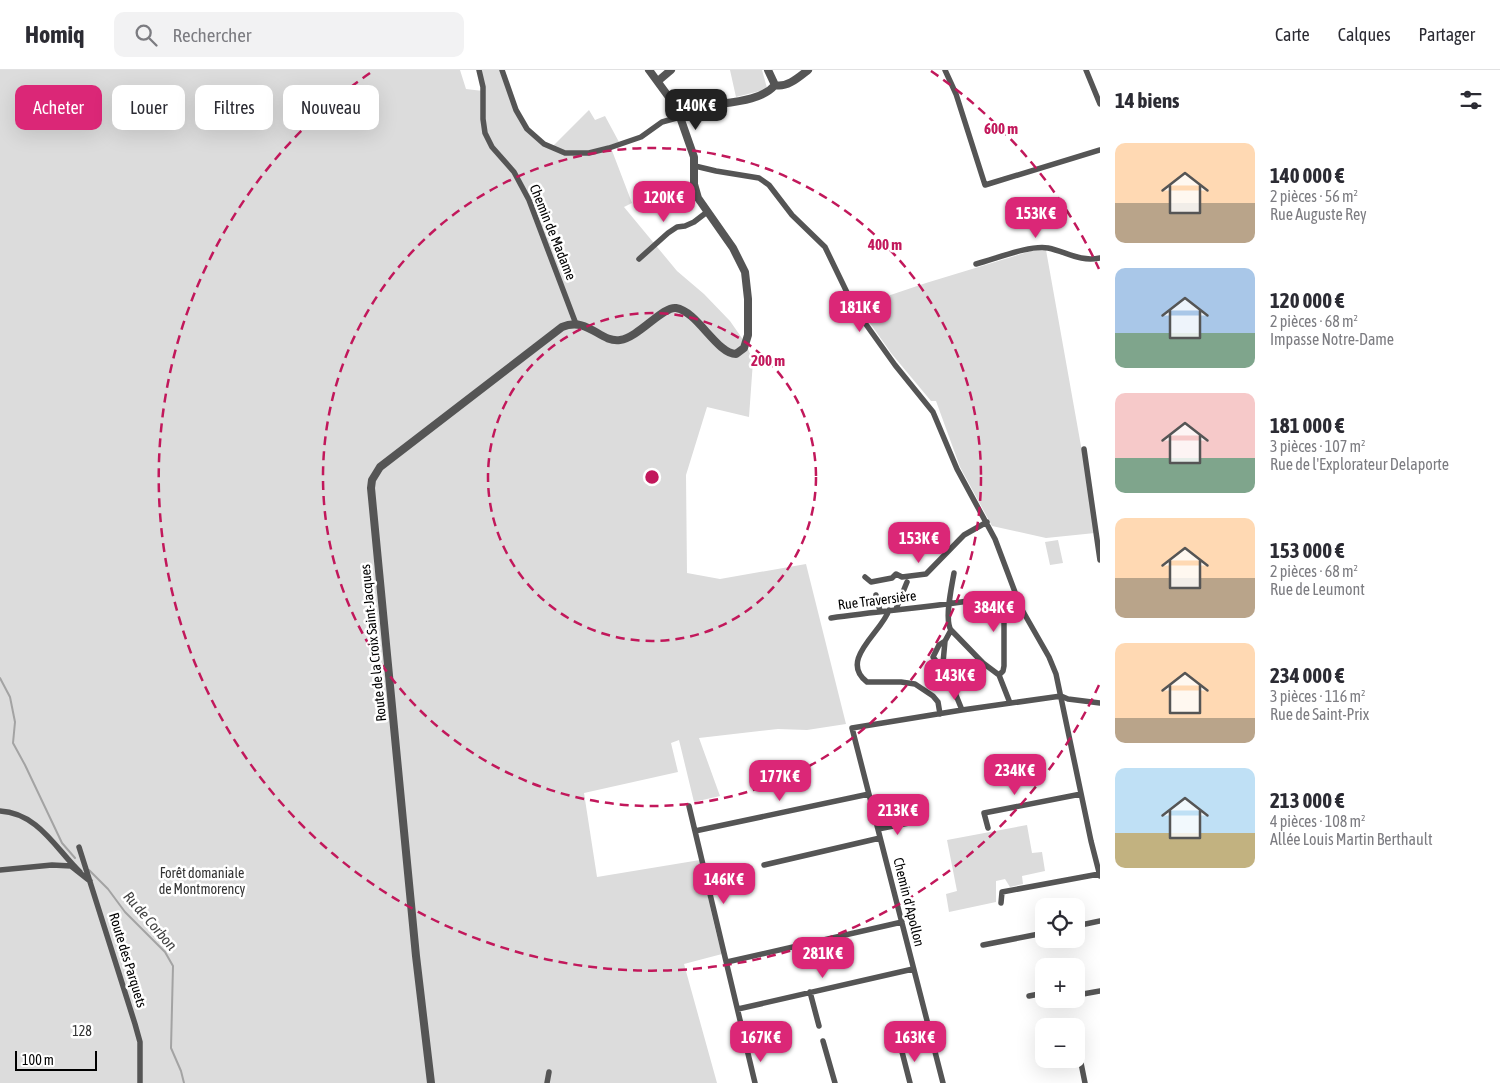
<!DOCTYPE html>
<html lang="fr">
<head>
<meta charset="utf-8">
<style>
	body { margin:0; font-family:"Asap Condensed",sans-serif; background:#f2f2f3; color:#2b2b33; height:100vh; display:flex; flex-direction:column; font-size:19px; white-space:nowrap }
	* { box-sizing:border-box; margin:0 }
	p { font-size:16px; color:#7c7c81 }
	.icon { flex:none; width:28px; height:28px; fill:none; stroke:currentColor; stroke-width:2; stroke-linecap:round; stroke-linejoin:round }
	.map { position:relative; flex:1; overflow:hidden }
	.panel { display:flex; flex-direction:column; background:#fff; width:400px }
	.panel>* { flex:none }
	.banner { position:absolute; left:15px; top:15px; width:475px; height:45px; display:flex; gap:10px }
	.tools { position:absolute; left:1035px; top:828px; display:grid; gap:10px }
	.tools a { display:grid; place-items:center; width:50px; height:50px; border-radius:10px; background:#fff; box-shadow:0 5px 20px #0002; font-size:25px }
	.scale { position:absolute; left:15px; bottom:12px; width:82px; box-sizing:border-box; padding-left:5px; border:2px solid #000; border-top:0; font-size:14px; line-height:18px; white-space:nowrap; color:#000; -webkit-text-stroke:4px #fff; paint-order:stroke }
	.price { position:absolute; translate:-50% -42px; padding:0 11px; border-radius:10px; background:#db2777; color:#fff; font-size:16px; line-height:32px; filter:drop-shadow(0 1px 2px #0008) }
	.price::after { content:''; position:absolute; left:50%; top:30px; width:15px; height:11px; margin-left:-8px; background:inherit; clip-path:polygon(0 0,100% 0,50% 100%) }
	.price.selected { background:#222; color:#fff }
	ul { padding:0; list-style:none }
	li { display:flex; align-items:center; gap:15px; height:125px; padding:0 15px }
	li span { display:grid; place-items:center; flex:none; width:140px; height:100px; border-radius:10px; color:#555 }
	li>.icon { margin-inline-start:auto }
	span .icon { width:60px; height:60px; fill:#fffc; stroke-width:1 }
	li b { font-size:21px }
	h2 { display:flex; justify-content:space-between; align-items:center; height:60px; padding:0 15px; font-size:21px }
	.pill { padding:0 18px; border-radius:10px; background:#fff; box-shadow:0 5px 20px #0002; font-size:18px; line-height:45px }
	.pill.selected { background:#db2777; color:#fff }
	header { display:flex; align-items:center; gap:30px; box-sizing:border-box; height:70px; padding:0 25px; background:#fff; border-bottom:1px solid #e1e1e2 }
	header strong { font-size:24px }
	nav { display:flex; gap:28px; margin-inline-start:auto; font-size:18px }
	.search { width:350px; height:45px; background:#f2f2f3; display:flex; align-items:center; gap:12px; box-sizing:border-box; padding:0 18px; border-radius:10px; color:#7c7c81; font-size:19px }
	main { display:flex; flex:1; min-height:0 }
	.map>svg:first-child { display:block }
	.green { fill:#dcdcdc }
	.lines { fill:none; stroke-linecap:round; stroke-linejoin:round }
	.stream { stroke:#a3a3a3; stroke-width:2 }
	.minor { stroke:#555; stroke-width:5.5 }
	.tertiary { stroke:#555; stroke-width:8 }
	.ring { fill:none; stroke:#c2185b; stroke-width:2.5; stroke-dasharray:9 6 }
	.labels { text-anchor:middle; stroke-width:5; stroke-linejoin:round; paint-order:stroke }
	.street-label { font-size:14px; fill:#000; stroke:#fff }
	.park-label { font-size:14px; fill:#333; stroke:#fff }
	.water-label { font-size:15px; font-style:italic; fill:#444; stroke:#fff }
	.centre { fill:#c2185b; stroke:#fff; stroke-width:2.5 }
	.ring-label { font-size:15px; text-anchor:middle; font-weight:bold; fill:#c2185b; stroke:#fff; stroke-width:5; stroke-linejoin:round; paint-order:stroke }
</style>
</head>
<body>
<header>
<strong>Homiq</strong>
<div class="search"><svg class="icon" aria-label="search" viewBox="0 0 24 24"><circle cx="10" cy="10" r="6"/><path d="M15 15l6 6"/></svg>Rechercher</div>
<nav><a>Carte</a><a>Calques</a><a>Partager</a></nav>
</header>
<main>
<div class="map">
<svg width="1100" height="1013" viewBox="0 0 1100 1013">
	<rect width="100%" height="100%" fill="#fff"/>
	<path class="green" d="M0 0H460L466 19 483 21 479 0H502L516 40 527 59 544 74 571 86 611 78 632 133 624 137 677 201 704 224 730 251 746 274 753 291 749 347 707 337 686 405 687 503 720 509 806 494 846 654 807 660 778 659 699 668 720 726 694 732 679 670 671 673 678 702 584 723 597 807 700 790C707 822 713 853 722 884L684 894 717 1013H0Z
		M730 0H762L767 18 764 20 736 27Z
		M589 40 595 50 605 46 619 72 592 81 570 83 553 76Z
		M1046 180 1091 432 1095 463 1046 468 992 456 960 397 936 331H931L891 283 858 236 926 213 1031 181Z
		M1058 470 1063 493 1050 495 1045 472Z
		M1027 755 1032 783 1042 782 1045 801 1022 806 1023 814 1010 817 1005 809 996 811V832L949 842 946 824 957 821 947 770Z"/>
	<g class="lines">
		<path class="stream" d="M0 608 10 627 15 652 13 673 25 695 62 773 75 788
			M89 800 108 819 125 842 165 882 173 896 171 978 181 1001 184 1013"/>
		<path class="minor" d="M479 0 483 17V49L485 63 492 77 514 102 529 130 576 254
			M502 0 516 40 527 59 544 74 565 83H589L609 78 641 67 662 52 680 47
			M945 0 956 24 985 115 1100 80
			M1086 0 1100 34
			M695 96 716 101 759 108 769 115 792 145 825 177 855 239 895 295 933 342 957 399 995 469 1021 538 1049 587 1056 604 1091 771 1100 806
			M639 189 668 163 677 157 685 156 694 152 707 142
			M976 194C996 189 1028 175 1048 178 1067 182 1079 192 1100 188
			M1084 379 1100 490
			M954 503C952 515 944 550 951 560L945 571 943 593 962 640
			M865 507 871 512 892 508 896 504 902 507 926 504 964 465 987 452
			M876 525 880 541
			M896 539 907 512
			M889 540C882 562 838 590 867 612H901L915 614 933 626 938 632 940 644
			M1004 542 1021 538
			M831 548C892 539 954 536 1015 523
			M951 560 983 593 999 605 1010 633
			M943 593 939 595 933 587 939 575 945 571
			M999 605 1003 601 1004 596V542L1002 526
			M689 736 755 1013
			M0 741C38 743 56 779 80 802
			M988 758 984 743 1081 724
			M878 759 914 752
			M695 761 869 724
			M79 777 135 954 140 972V1013
			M764 795 880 768
			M0 800 52 795 71 796 90 811
			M1001 833 1002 822 1099 804
			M1076 856 1100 851
			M983 875 1044 863
			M727 892 902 852
			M1042 905 1044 914
			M1076 919 1083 924 1100 921
			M810 922 819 956
			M1029 926 1044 923
			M738 939 913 899
			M823 971 835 1013
			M901 978 910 1013
			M1073 989 1081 993 1085 1013
			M547 1013 549 1002
			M943 1013 852 658 962 640 1061 626 1068 629 1100 633"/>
		<path class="tertiary" d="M768 0 775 15
			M658 11 671 0
			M775 15C787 18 799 7 808 0
			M678 44C685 41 693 39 701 37 723 32 760 33 775 15
			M431 1013 416 886 371 418 372 410 380 397 562 257C588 246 600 273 620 270 639 267 663 236 676 238 697 241 717 284 736 284L744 278 748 265V229L745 202 733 178 698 128 694 114V87L680 47 671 30 649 0"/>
	</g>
	<g class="ring">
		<circle cx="652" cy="407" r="164"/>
		<circle cx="652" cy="407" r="329"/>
		<path d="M1099 615A493 493 0 1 1 373 1M931 1A493 493 0 0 1 1099 199"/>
	</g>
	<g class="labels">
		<g class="street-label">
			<text transform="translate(553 162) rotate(68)" y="5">Chemin de Madame</text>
			<text transform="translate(877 530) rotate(-7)" y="5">Rue Traversière</text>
			<text transform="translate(373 573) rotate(-96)" y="5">Route de la Croix Saint-Jacques</text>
			<text transform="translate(909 832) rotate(76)" y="5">Chemin d'Apollon</text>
			<text transform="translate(128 890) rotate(73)" y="5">Route des Parquets</text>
		</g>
		<g class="park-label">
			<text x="202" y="808">Forêt domaniale<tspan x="202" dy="16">de Montmorency</tspan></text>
			<text x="82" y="966">128</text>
		</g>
		<g class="water-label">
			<text transform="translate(150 851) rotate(49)" y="5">Ru de Corbon</text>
		</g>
	</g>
	<circle cx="652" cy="407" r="8" class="centre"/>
	<g class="ring-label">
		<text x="1001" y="64">600 m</text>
		<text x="885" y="180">400 m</text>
		<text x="768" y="296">200 m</text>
	</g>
</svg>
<div class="tools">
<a><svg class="icon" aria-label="locate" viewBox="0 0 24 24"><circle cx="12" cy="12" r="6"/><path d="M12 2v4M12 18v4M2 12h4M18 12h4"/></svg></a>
<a>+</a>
<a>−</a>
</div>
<div class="scale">100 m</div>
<b class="price selected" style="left:696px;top:61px">140K €</b>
<b class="price" style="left:664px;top:153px">120K €</b>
<b class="price" style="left:1036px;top:169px">153K €</b>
<b class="price" style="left:860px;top:263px">181K €</b>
<b class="price" style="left:919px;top:494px">153K €</b>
<b class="price" style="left:994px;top:563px">384K €</b>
<b class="price" style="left:955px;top:631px">143K €</b>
<b class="price" style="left:1015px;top:726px">234K €</b>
<b class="price" style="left:780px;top:732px">177K €</b>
<b class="price" style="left:898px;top:766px">213K €</b>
<b class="price" style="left:724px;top:835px">146K €</b>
<b class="price" style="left:823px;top:909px">281K €</b>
<b class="price" style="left:761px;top:993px">167K €</b>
<b class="price" style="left:915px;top:993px">163K €</b>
<div class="banner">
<a class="pill selected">Acheter</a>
<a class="pill">Louer</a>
<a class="pill">Filtres</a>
<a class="pill">Nouveau</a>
</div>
</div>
<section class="panel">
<h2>14 biens<svg class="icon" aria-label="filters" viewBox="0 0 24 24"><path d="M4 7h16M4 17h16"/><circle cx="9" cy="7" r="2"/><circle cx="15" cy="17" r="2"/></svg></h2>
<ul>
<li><span style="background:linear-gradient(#ffd9b3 60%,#b9a48a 0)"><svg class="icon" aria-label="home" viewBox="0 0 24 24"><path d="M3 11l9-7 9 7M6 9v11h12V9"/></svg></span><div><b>140 000 €</b><p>2 pièces · 56 m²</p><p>Rue Auguste Rey</p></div></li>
<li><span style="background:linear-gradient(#a9c7e8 65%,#7fa58c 0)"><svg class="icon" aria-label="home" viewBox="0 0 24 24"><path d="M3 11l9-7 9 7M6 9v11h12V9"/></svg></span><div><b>120 000 €</b><p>2 pièces · 68 m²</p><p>Impasse Notre-Dame</p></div></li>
<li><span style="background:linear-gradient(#f6c9c9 65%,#7fa58c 0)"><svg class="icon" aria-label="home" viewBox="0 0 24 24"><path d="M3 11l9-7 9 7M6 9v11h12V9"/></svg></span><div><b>181 000 €</b><p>3 pièces · 107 m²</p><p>Rue de l'Explorateur Delaporte</p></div></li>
<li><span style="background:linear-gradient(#ffd9b3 60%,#b9a48a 0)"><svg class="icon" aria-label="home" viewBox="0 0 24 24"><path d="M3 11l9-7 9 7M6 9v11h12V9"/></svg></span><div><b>153 000 €</b><p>2 pièces · 68 m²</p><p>Rue de Leumont</p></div></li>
<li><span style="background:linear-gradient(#ffd9b3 75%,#b9a48a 0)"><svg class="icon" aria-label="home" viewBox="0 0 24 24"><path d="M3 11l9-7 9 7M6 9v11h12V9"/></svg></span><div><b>234 000 €</b><p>3 pièces · 116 m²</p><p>Rue de Saint-Prix</p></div></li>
<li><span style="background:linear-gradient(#bfe0f5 65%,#c2b280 0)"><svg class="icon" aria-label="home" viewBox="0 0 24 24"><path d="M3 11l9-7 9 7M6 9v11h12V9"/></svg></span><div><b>213 000 €</b><p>4 pièces · 108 m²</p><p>Allée Louis Martin Berthault</p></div></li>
</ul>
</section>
</main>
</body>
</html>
